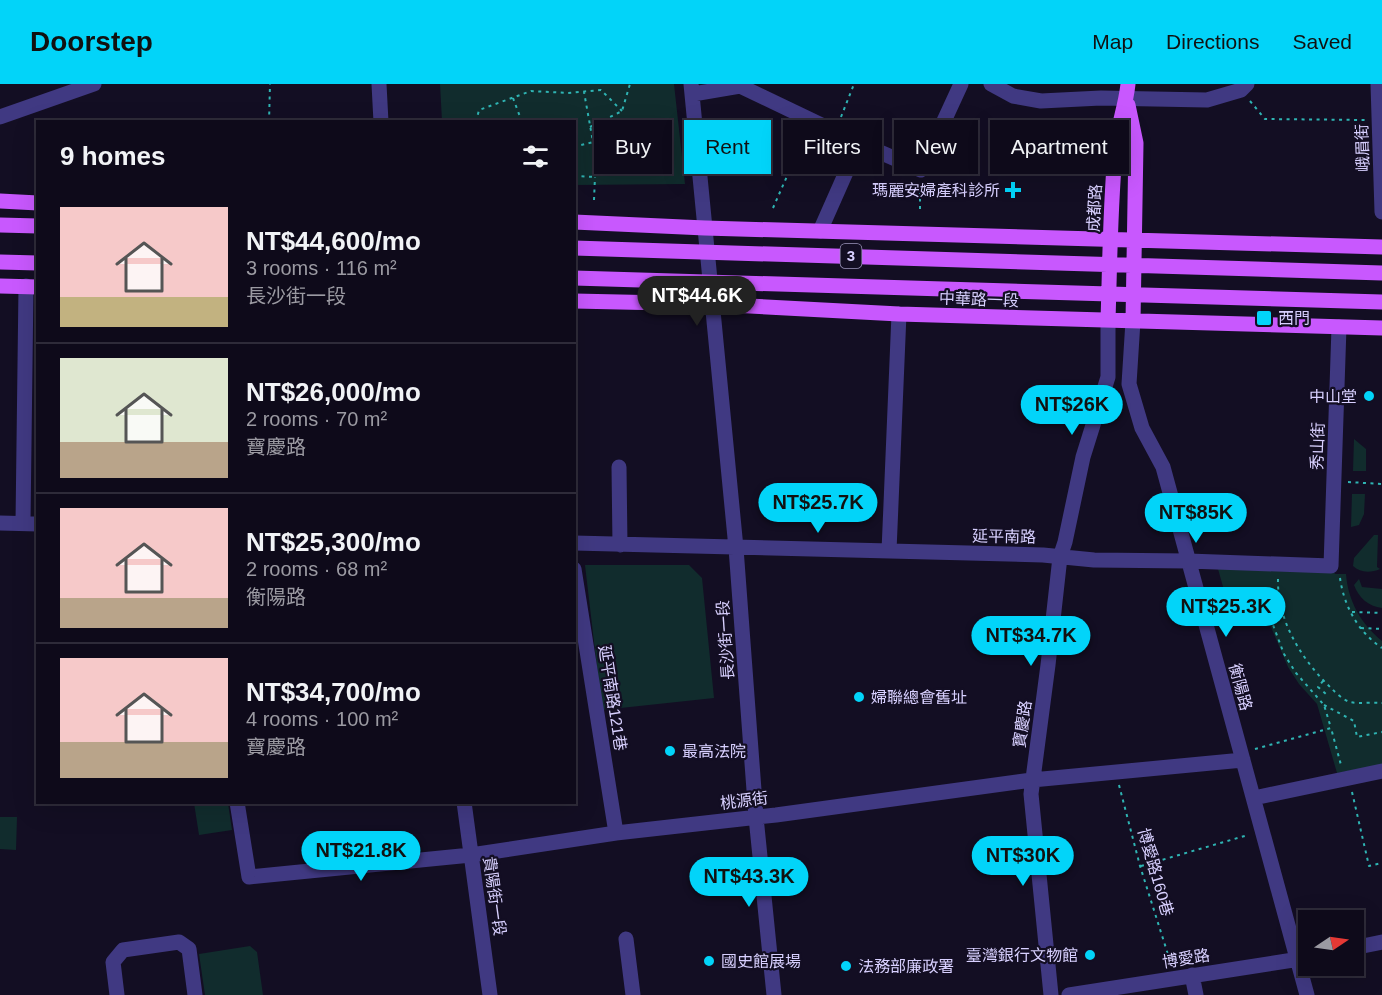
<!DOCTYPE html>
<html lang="en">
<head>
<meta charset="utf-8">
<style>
	body { margin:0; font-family:Helvetica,"Noto Sans TC",sans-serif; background:#1c1827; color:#f1f3f6; height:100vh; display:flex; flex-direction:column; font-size:22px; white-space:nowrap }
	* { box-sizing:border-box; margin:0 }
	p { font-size:20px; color:#9b9aa2 }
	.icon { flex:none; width:33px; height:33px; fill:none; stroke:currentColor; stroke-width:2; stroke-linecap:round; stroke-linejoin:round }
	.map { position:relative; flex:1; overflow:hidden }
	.side { position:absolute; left:36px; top:36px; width:540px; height:684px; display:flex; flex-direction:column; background:#0e0a1a; border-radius:0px; box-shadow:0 6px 24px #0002,0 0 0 2px #2e2b39 }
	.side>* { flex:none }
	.banner { position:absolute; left:594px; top:36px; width:570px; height:54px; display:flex; gap:12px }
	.needle { width:39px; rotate:77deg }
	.controls { position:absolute; left:1298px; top:826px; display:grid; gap:12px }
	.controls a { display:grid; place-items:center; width:66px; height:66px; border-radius:0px; background:#0e0a1a; box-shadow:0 6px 24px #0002,0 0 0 2px #2e2b39; font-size:30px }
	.price { position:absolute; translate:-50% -51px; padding:0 14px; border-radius:21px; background:#02d4f9; color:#111; font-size:20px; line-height:39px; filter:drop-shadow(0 2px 3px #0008) }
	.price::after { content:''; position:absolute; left:50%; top:36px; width:18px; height:14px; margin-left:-9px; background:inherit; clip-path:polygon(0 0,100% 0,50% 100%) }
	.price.on { background:#222; color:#fff }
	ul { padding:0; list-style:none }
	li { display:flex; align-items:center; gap:18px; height:150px; padding:0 24px }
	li+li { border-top:2px solid #2e2b39 }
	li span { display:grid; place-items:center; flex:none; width:168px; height:120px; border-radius:0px; color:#555 }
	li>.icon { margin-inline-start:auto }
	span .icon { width:72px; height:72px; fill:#fffc; stroke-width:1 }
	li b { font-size:26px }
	h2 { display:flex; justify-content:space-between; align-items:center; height:72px; padding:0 24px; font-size:26px }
	.pill { padding:0 21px; border-radius:0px; background:#0e0a1a; box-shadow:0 6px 24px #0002,0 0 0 2px #2e2b39; font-size:21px; line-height:54px }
	.pill.on { background:#02d4f9; color:#111 }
	header { display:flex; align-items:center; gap:36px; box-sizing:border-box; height:84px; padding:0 30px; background:#02d4f9; color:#111 }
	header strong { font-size:28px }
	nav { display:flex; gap:33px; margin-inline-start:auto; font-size:21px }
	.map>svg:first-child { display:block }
	.green { fill:#112c2d }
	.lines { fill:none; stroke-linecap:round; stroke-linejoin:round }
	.path { stroke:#2fb4b3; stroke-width:2; stroke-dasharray:3 4.5; stroke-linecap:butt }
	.minor { stroke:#403982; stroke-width:15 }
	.major { stroke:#c858fe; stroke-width:15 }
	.poi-dot { fill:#02d4f9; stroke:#130e23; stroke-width:2 }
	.labels { text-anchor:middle; stroke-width:4.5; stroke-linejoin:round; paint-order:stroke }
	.shield { fill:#130e23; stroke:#9d96bd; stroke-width:1.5 }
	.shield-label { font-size:15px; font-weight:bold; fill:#d8d0ff }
	.street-label { font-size:16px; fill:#d8d0ff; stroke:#130e23 }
	.poi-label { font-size:16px; fill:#d8d0ff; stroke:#130e23; text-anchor:start }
</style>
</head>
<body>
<header>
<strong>Doorstep</strong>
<nav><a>Map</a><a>Directions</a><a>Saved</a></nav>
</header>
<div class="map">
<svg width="1382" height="911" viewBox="0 0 1382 911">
	<rect width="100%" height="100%" fill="#130e23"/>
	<path class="green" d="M440 0H674L685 100 575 101 574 38 442 37Z
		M1354 355 1366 365V387H1353Z
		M1352 410H1365L1364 430 1359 441 1351 443Z
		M1374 451H1378L1377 483 1380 485C1371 489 1360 489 1353 482L1354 474Z
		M585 481H689L702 494 714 614 602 626Z
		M1218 485 1334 488 1335 490H1346C1348 517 1361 540 1382 557V681L1337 689 1317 620 1299 600 1288 583 1268 536 1236 535 1233 538Z
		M1359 495 1362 503 1382 505V524C1368 522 1359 514 1354 501Z
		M194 719H228L232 746 199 751Z
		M0 733H17L16 766 0 765Z
		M250 862 257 868 263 911H205L199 870Z"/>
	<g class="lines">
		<path class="path" d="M513 14 522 38
			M1250 17 1265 35 1365 36
			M841 33 854 0
			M185 34V38
			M269 38 270 0
			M476 38 479 26 531 7 568 9 601 6 622 27
			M590 43 622 27 630 0
			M574 63 593 58
			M594 68C608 65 620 54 635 52
			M574 92 595 93 593 58 584 8
			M594 116 595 93
			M773 124 806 49
			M920 125V101
			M1348 398 1382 400
			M1340 494C1344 522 1358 548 1382 564
			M1278 495C1277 537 1302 576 1331 604 1336 609 1343 616 1350 618 1359 620 1372 618 1382 619
			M1234 522 1237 532 1270 533 1284 570 1296 589 1324 621 1331 644
			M1218 523 1244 522 1280 515
			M1352 528 1382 529
			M1361 544 1382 545
			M1323 597 1318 603 1326 610
			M1324 621 1354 637 1357 653 1382 648
			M1255 665 1331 644 1341 681
			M1119 701 1140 782 1171 880
			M1352 708 1369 782 1382 779
			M1141 782 1248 751"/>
		<path class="minor" d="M379 0 381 38
			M691 0 736 464 756 733 774 911
			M991 0 1013 12 1041 17 1101 14 1207 16 1241 6 1247 0
			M1378 0 1382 128
			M693 10 740 2 859 59 921 86
			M0 33 94 0
			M932 63 961 0
			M820 147 859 59
			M1133 237 1129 300 1142 344 1163 383 1307 911
			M619 383 620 461
			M0 439 38 440
			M23 439 26 202
			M574 459 1043 471 1094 476 1188 477 1331 482 1339 243
			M889 467 899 230
			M574 485 616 749
			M1254 714 1382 687
			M237 718 249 793 471 771 616 749 776 731 1032 696 1243 676
			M464 718 490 911
			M626 855 633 911
			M1353 864 1382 858
			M1192 891 1196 911
			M117 911 113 878 123 866 179 858 189 865 195 911
			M1051 911 1031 710 1048 581 1060 473 1065 458 1083 373 1108 293V236
			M1069 911 1306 874"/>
		<path class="major" d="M1128 21 1136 59 1133 237
			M0 117 38 119
			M574 138 705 144 1382 163
			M0 141 38 142
			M574 164 1382 189
			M0 178 38 179
			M574 194 1382 218
			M0 202 38 203
			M574 217 712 220 899 230 1382 244
			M1108 236C1110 177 1110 118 1116 59 1119 39 1126 20 1128 0"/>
	</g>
	<g class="poi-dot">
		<path d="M1010 97h6v6h6v6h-6v6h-6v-6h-6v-6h6z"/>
		<rect x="1256" y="226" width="16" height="16" rx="3"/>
		<circle cx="1369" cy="312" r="6"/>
		<circle cx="859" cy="613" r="6"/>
		<circle cx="670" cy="667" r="6"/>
		<circle cx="1090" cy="871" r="6"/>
		<circle cx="709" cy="877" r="6"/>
		<circle cx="846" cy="882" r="6"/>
	</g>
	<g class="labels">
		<rect class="shield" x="840.5" y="160" width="21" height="24" rx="4.5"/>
		<g class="shield-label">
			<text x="851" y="177">3</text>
		</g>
		<g class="street-label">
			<text transform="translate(1362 64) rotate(-92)" y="6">峨眉街</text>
			<text transform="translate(1094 124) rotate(-87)" y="6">成都路</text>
			<text transform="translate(979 215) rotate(2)" y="6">中華路一段</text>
			<text transform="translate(1317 362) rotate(-88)" y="6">秀山街</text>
			<text transform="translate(1004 452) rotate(1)" y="6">延平南路</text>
			<text transform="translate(725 556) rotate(-94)" y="6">長沙街一段</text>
			<text transform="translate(1241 603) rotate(75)" y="6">衡陽路</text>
			<text transform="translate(613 614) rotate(81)" y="6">延平南路121巷</text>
			<text transform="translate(1022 640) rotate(-82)" y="6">寶慶路</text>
			<text transform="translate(744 716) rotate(-7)" y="6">桃源街</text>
			<text transform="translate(1156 788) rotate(74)" y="6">博愛路160巷</text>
			<text transform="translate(495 812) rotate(82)" y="6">貴陽街一段</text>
			<text transform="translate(1186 874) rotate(-9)" y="6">博愛路</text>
		</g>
		<g class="poi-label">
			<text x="1000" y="112" text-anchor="end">瑪麗安婦產科診所</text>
			<text x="1278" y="240">西門</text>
			<text x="1357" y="318" text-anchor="end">中山堂</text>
			<text x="871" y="619">婦聯總會舊址</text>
			<text x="682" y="673">最高法院</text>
			<text x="1078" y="877" text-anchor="end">臺灣銀行文物館</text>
			<text x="721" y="883">國史館展場</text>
			<text x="858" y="888">法務部廉政署</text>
		</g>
	</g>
</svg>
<div class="controls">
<a><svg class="needle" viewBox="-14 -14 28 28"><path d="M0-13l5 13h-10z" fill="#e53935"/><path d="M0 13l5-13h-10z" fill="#9b9aa2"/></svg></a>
</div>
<b class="price on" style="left:697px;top:243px">NT$44.6K</b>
<b class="price" style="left:1072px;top:352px">NT$26K</b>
<b class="price" style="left:818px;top:450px">NT$25.7K</b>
<b class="price" style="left:1196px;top:460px">NT$85K</b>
<b class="price" style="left:1226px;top:554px">NT$25.3K</b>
<b class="price" style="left:1031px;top:583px">NT$34.7K</b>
<b class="price" style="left:361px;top:798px">NT$21.8K</b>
<b class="price" style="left:1023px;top:803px">NT$30K</b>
<b class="price" style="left:749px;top:824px">NT$43.3K</b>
<div class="banner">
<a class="pill">Buy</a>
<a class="pill on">Rent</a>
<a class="pill">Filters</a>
<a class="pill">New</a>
<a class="pill">Apartment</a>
</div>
<section class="side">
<h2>9 homes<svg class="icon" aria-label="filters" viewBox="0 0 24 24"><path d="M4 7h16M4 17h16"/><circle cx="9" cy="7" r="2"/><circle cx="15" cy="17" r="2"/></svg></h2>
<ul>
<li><span style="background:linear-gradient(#f6c9c9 75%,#c2b280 0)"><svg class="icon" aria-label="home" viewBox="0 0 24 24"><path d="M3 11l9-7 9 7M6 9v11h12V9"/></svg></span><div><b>NT$44,600/mo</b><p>3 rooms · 116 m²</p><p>長沙街一段</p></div></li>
<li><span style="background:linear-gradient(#dfe7d0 70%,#b9a48a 0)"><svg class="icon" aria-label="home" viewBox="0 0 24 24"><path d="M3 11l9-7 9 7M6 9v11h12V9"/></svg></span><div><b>NT$26,000/mo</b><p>2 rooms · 70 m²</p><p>寶慶路</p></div></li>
<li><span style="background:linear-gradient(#f6c9c9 75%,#b9a48a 0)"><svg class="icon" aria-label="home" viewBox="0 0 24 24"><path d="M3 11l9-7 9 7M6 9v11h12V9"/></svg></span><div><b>NT$25,300/mo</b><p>2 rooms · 68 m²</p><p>衡陽路</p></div></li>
<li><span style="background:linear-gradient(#f6c9c9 70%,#b9a48a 0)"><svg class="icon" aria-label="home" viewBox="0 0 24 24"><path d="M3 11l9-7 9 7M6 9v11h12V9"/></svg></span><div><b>NT$34,700/mo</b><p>4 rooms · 100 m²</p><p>寶慶路</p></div></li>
</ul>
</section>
</div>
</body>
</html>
